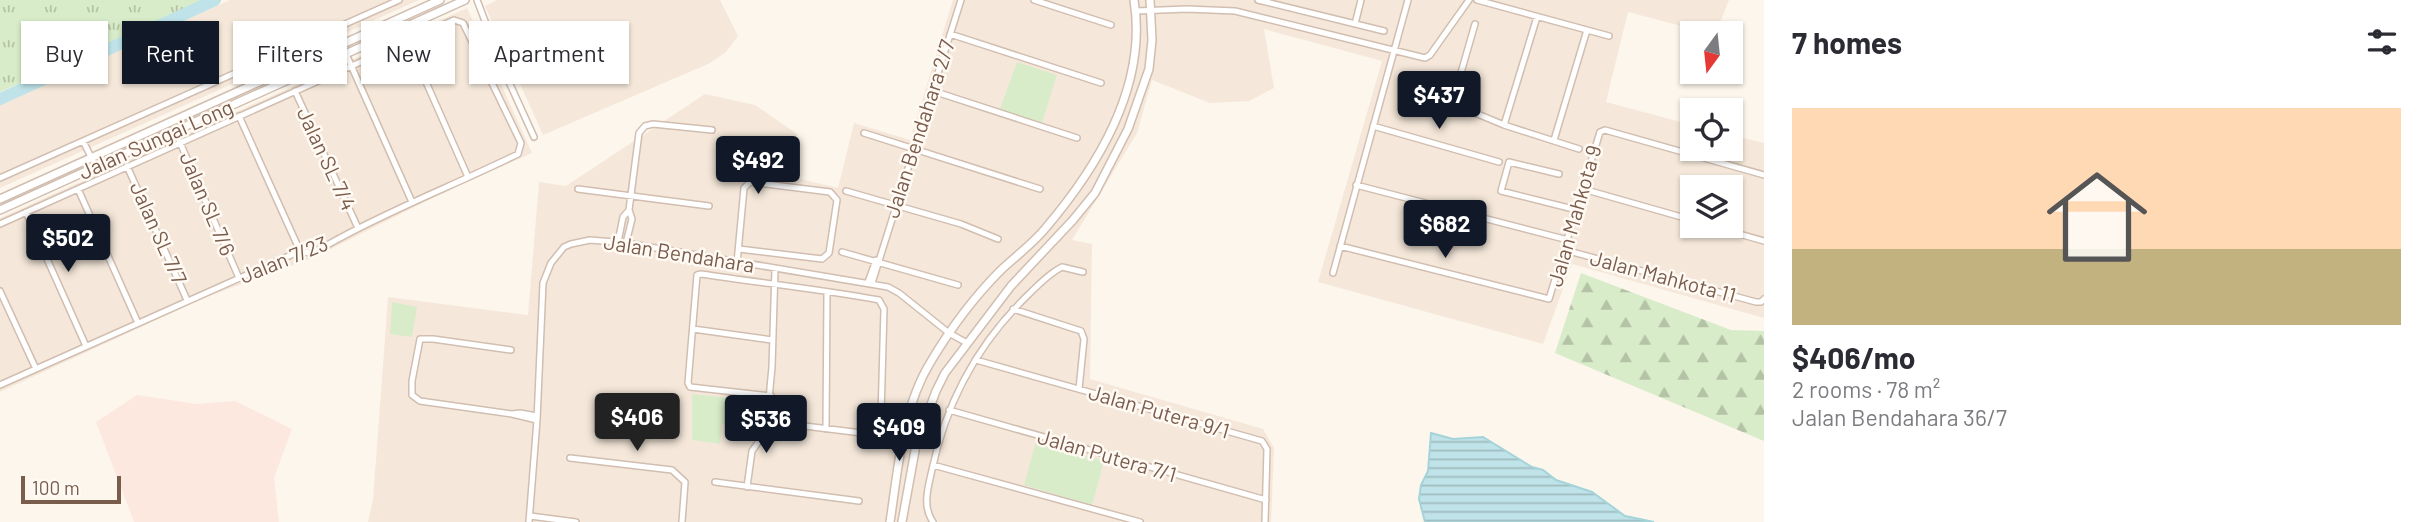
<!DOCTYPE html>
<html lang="en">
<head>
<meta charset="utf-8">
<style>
	body { margin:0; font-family:Barlow,sans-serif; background:#f7f7f7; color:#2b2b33; height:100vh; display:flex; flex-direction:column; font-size:26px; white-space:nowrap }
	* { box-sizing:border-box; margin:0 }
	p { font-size:23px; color:#7c7c81 }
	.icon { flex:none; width:38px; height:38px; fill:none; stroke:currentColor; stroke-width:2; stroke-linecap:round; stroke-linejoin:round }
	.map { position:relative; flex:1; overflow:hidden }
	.drawer { display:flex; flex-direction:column; background:#fff; width:665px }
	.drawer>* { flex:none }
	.hud { position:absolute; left:21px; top:21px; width:665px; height:63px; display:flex; gap:14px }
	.needle { width:46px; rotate:195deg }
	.controls { position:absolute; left:1680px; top:21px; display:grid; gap:14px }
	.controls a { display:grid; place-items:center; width:63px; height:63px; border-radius:0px; background:#fff; box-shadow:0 2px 5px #0004; font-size:35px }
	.scale { position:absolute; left:21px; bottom:18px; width:100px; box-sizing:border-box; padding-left:7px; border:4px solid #7a5c4d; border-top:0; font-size:19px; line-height:24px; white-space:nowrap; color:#7a5c4d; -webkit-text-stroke:5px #fffaf3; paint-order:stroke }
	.price { position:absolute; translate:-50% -60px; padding:0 16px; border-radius:7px; background:#111827; color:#fff; font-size:23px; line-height:46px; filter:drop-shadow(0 2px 4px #0008) }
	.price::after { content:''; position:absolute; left:50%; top:42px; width:21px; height:16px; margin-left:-10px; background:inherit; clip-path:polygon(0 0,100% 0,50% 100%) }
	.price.selected { background:#222; color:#fff }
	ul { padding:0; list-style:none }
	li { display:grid; align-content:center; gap:14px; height:371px; padding:0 28px }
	li span { display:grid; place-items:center; height:217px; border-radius:0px; color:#555 }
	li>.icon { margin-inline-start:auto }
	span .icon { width:126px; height:126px; fill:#fffc; stroke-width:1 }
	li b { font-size:30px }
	h2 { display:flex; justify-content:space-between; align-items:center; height:84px; padding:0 28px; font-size:30px }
	.chip { padding:0 24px; border-radius:0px; background:#fff; box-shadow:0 2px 5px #0004; font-size:24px; line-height:63px }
	.chip.selected { background:#111827; color:#fff }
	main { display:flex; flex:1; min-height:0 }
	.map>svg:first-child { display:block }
	.residential { fill:#f5e8da; fill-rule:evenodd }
	.commercial { fill:#fde8e0 }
	.grass { fill:url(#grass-tufts) }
	.forest { fill:url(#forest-firs) }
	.park { fill:#d8ecc9 }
	.water { fill:url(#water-rules); stroke:#a5d3da; stroke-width:2 }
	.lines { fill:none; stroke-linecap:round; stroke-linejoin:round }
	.river { stroke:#bfe3e8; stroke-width:12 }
	.minor-casing { stroke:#d1beb0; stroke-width:8 }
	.tertiary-casing { stroke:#d1beb0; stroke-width:10 }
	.minor { stroke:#fff; stroke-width:5 }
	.tertiary { stroke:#fff; stroke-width:7 }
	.labels { text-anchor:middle; stroke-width:5; stroke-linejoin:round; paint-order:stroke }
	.street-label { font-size:21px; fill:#7a5c4d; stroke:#fffaf3 }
</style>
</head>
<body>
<main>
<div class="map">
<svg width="1764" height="522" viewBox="0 0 1764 522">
	<defs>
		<pattern id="grass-tufts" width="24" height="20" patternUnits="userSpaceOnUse" patternTransform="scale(1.75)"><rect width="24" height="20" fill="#d8ecc9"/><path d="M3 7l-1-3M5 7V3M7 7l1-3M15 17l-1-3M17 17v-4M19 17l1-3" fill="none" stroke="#b4c2a5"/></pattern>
		<pattern id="forest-firs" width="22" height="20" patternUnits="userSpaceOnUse" patternTransform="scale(1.75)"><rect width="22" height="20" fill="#d8ecc9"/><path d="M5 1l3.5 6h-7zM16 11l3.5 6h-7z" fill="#b4c2a5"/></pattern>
		<pattern id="water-rules" width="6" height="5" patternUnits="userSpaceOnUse" patternTransform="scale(1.75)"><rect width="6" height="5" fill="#bfe3e8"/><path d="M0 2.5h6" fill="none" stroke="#a0bbbe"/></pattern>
	</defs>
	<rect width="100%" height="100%" fill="#fdf6ec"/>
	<path class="residential" d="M230 0H419L0 188V104Z
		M497 0H720L738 36 726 52 708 64 543 135 485 6Z
		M953 0H1729L1716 33H1708L1628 12 1606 102 1692 125V149H1731V135L1764 143V318L1572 264 1543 344 1318 282 1382 61 1264 29 1274 88 1249 101 1210 103 1152 80 1137 133 1072 240 1092 244 1090 379 1263 429 1274 448 1271 522H368L373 500 388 297 528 315 539 182 566 186 705 94 755 105 797 134 788 176 838 188 854 123 910 140ZM1692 187H1731V226H1692Z
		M467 8 532 153 442 193 315 257 204 298 0 392V218Z"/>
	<path class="commercial" d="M137 395 197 404 235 401 292 429 274 478 279 522H134L96 422Z"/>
	<path class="grass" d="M0 0H205L0 92Z"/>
	<path class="forest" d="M1581 273 1731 330 1764 331V441L1555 353Z"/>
	<path class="park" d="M1017 62 1057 75 1042 123 1000 109Z
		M392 302 417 307 412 337 390 334Z
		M692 394 765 402V428L722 424 720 444 692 440Z
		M1036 441 1104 461 1092 505 1024 485Z"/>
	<path class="water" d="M1431 433 1453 439 1483 437 1532 467 1543 470 1556 480 1592 492 1625 516 1654 522H1425L1419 499 1421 485 1428 471Z"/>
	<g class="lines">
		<path class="river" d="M0 99 215 0"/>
		<defs>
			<path id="minor" d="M477 0 504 71 534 137
				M1034 0 1111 25
				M1258 0 1384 31
				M1477 0 1609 36
				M1136 11 1187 9 1235 11 1425 58 1430 55 1469 0
				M1355 24 1361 0
				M1475 24 1454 97 1456 105 1504 125 1579 149
				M950 34 1101 83
				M407 39 468 177
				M346 54 412 202
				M295 91 358 228
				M933 91 1077 138
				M239 116 300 251
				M1504 125 1537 17
				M1373 126 1499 162
				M175 131 239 278
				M864 133 1040 189
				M1554 140 1587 30
				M83 141 93 161
				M127 166 187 300
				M1559 174 1509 162 1501 191 1577 210
				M0 178 399 0
				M1356 185 1568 240
				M78 189 138 323
				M578 189 709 206
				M1583 189 1692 220
				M846 191 961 224 998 239
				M26 212 86 346
				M0 224 454 20 463 23 521 143 518 154C459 183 397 207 340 238 329 243 313 257 300 251L0 385
				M1711 226 1764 241
				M618 242 623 217 629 210 639 133 645 126 653 124 712 130
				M626 243 632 219 629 210
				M1340 246 1549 299 1600 132 1605 130 1764 175
				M1565 250 1756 302H1761L1764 299
				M842 252 958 285
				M737 263 744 188 750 182 830 192 837 200 829 253 822 259 739 249
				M1333 273 1408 0
				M868 282 876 260
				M872 283 961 0
				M0 291 36 369
				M1013 309 1081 331 1084 339 1079 389
				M693 329 772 340
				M511 350 433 339H420L412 381V395L420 401 512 414 537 420
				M976 360 1262 441 1267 449 1265 522
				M771 396 690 387 688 383 697 275 701 274C760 283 820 289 879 300L884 309 881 415 875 431 870 434 780 423C774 420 771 418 770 411 768 397 771 381 772 367 773 334 774 302 775 269
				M949 410 1266 500
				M512 414 520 413 537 416
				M826 429 827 292
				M570 458 672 470 685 482 682 522
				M933 465 1140 522
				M715 482 859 501
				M747 487 752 451 774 420
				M530 516 576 522
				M529 522 537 420 543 283 551 263 564 247 571 244 590 240 626 243 888 287 899 293 949 333 967 343
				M933 522C922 507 928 487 932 470 946 402 979 342 1029 294 1039 284 1050 273 1062 267L1083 272"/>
			<path id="tertiary" d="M0 199 440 0
				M0 210 465 0
				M890 522C898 470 902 409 930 363 949 331 974 297 1001 270 1015 257 1031 245 1044 230 1098 167 1148 86 1134 0
				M902 522 916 445 936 391 945 373 1011 286 1073 220 1095 193 1128 129 1149 69 1152 40 1150 0"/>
		</defs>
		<use href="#minor" class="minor-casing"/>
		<use href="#tertiary" class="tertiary-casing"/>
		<use href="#minor" class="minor"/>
		<use href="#tertiary" class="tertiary"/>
	</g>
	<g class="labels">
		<g class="street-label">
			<text transform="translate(920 129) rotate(-72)" y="7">Jalan Bendahara 2/7</text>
			<text transform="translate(156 140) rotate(-24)" y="7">Jalan Sungai Long</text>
			<text transform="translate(326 159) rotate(65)" y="7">Jalan SL 7/4</text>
			<text transform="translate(207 204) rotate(67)" y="7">Jalan SL 7/6</text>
			<text transform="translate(1575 216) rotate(-74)" y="7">Jalan Mahkota 9</text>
			<text transform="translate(158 233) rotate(66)" y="7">Jalan SL 7/7</text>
			<text transform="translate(679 254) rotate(9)" y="7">Jalan Bendahara</text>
			<text transform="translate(284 260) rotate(-22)" y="7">Jalan 7/23</text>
			<text transform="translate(1663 277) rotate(15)" y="7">Jalan Mahkota 11</text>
			<text transform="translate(1159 412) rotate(16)" y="7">Jalan Putera 9/1</text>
			<text transform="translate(1107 456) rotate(16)" y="7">Jalan Putera 7/1</text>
		</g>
	</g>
</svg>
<div class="controls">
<a><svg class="needle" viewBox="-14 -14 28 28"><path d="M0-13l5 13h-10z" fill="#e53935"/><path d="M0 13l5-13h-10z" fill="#7c7c81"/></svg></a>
<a><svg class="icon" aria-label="locate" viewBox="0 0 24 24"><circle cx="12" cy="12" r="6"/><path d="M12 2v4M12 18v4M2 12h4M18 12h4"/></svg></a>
<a><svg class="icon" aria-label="layers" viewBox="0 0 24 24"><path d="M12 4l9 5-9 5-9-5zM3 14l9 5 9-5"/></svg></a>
</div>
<div class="scale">100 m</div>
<b class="price" style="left:1439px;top:131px">$437</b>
<b class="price" style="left:758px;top:196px">$492</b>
<b class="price" style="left:1445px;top:260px">$682</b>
<b class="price" style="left:68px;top:274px">$502</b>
<b class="price selected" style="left:637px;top:453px">$406</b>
<b class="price" style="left:766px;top:455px">$536</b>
<b class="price" style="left:899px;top:463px">$409</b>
<div class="hud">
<a class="chip">Buy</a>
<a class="chip selected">Rent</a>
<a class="chip">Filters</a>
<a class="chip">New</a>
<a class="chip">Apartment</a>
</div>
</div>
<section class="drawer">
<h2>7 homes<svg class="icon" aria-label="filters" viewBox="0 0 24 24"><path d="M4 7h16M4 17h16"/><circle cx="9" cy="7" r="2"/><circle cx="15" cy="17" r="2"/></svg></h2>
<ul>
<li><span style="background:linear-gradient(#ffd9b3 65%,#c2b280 0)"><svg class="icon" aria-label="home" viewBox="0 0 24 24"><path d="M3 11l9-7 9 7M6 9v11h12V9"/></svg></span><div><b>$406/mo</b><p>2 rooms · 78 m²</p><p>Jalan Bendahara 36/7</p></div></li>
</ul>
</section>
</main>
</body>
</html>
